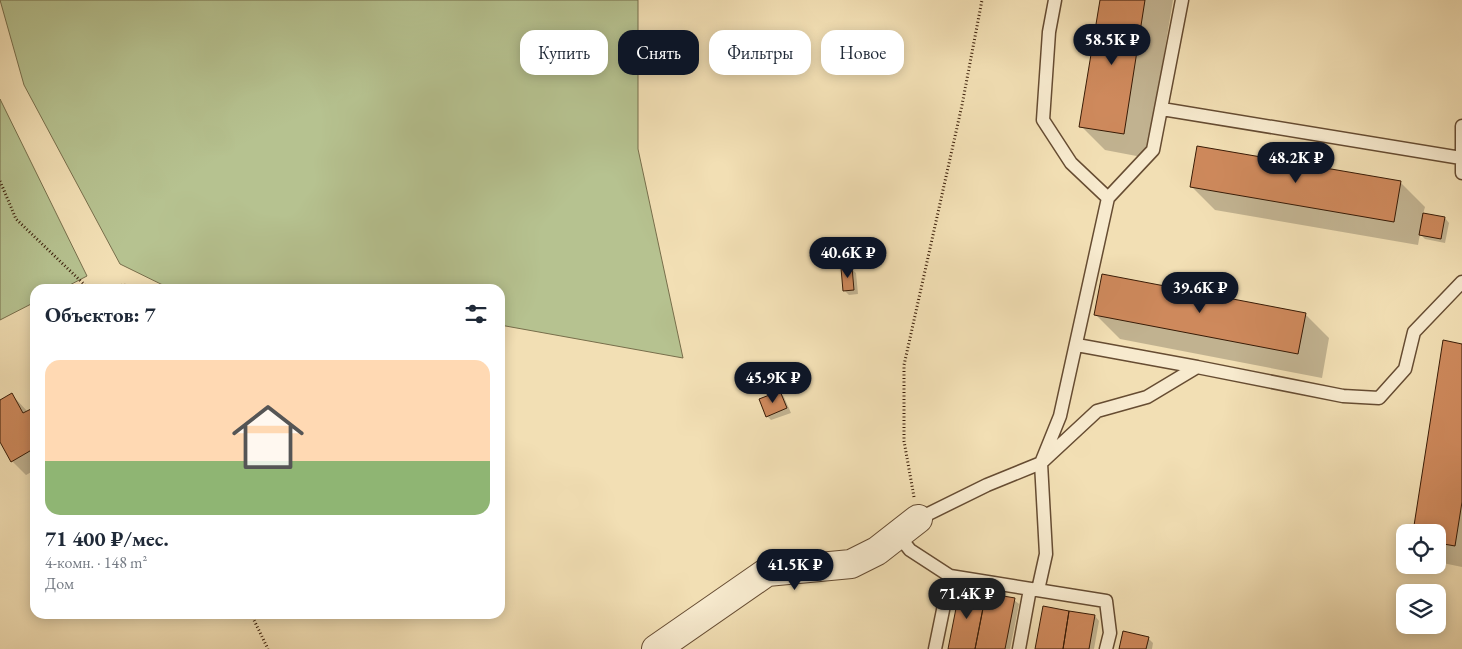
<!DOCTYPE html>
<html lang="ru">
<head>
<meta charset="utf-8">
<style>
	body { margin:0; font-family:"EB Garamond",serif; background:#f2f2f3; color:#1f2937; height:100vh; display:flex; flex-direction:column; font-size:19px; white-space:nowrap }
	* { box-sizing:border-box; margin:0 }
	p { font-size:16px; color:#747a83 }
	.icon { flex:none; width:28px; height:28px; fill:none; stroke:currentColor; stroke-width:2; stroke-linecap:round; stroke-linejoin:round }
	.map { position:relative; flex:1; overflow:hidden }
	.details { position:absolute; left:30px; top:284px; width:475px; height:335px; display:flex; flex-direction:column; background:#fff; border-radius:15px; box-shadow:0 2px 12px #0003 }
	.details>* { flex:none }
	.guide { position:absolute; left:520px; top:30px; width:475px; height:45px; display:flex; gap:10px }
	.fabs { position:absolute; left:1396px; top:524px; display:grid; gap:10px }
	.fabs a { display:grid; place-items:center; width:50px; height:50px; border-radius:10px; background:#fff; box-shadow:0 2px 12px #0003; font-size:25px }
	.price { position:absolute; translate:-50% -42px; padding:0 11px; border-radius:18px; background:#111827; color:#fff; font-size:16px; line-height:32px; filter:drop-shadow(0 1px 2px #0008) }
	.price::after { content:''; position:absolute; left:50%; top:30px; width:15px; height:11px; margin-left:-8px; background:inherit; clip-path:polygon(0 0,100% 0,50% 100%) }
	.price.selected { background:#222; color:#fff }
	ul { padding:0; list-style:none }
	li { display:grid; align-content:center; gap:10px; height:265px; padding:0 15px }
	li span { display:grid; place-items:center; height:155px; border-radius:15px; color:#555 }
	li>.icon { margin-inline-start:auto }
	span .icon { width:90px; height:90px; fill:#fffc; stroke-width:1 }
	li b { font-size:21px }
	h2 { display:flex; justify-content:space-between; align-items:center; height:60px; padding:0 15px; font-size:21px }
	.pill { padding:0 18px; border-radius:15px; background:#fff; box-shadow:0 2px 12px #0003; font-size:18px; line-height:45px }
	.pill.selected { background:#111827; color:#fff }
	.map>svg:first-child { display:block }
	.green { fill:#b6c290; stroke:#776e4b }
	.shadow { fill:#0003 }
	.building { fill:#ce895c; stroke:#381b06 }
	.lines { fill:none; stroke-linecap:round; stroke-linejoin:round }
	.service-casing { stroke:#664c32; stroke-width:15 }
	.tertiary-casing { stroke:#664c32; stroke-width:30 }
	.path { stroke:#381b06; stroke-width:3; stroke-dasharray:1 2.5; stroke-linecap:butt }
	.service { stroke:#f7eace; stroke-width:12 }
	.tertiary { stroke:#f7eace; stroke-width:28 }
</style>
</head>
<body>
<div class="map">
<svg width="1462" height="649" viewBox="0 0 1462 649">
	<rect width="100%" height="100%" fill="#f2dfb4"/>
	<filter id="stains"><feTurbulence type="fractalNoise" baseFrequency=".004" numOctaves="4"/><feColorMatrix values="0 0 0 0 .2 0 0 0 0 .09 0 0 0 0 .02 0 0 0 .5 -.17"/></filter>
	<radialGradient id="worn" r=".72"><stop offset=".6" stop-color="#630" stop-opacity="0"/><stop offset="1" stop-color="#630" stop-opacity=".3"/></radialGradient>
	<path class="green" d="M0 0H638V149L683 358 500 325V289H171L120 264 24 85Z
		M0 99 87 276 62 289H35V302L0 320Z"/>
	<path class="shadow" d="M1101 0H1173L1147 158 1105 150 1081 126Z
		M1401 183 1425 207 1423 214 1445 218 1449 223 1445 243 1425 239 1420 234 1418 245 1215 210 1191 186Z
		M851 269 856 273 858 294 849 295 844 290Z
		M1305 314 1329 338 1322 378 1120 339 1096 315Z
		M1444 342 1462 345V567L1438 562V532H1414Z
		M780 392 784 397 791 413 771 420 767 416Z
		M12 395 28 412 35 408V470L26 475 12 461 0 439V401Z
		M1014 600 1019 604 1010 649H949Z
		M1095 616 1099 621 1094 649H1036Z
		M1148 638 1153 643 1152 649H1120Z"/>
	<path class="building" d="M1100 0H1145L1124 134 1079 127Z
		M1197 146 1401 181 1394 222 1190 187Z
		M1423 213 1445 217 1441 239 1419 235Z
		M852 267 854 290 843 291 841 268Z
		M1102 274 1306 313 1298 354 1094 315Z
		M1443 340 1462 344V502L1455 546 1438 543V532H1413Z
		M780 391 787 408 766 417 759 399Z
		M12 393 23 413 35 407V429L33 430 35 448 11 462 0 442V400Z
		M960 588 986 593 975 649H948Z
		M986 593 1015 598 1005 649H975Z
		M1043 606 1069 611 1063 649H1035Z
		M1069 611 1095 615 1089 649H1063Z
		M1123 631 1149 637 1146 649H1119Z"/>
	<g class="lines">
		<defs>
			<path id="service" d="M1055 0 1049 32 1043 120 1071 163 1108 198
				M1162 109 1461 158
				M1462 126V173
				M1077 345 1197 367
				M918 519 987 485 1041 463 1097 411 1147 397 1197 367 1343 396 1379 398 1405 369 1414 332 1462 282
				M898 535 910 550 950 576 935 649
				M950 576 1106 601 1110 633 1106 649
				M1038 590 1046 554 1041 463 1060 416 1108 198 1153 150 1182 0
				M1019 649 1030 589"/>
			<path id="tertiary" d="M656 649 767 572 851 564 877 551 918 519"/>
		</defs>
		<use href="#service" class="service-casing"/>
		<use href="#tertiary" class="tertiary-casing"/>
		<path class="path" d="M0 181 16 219 89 289
			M115 289 122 285 151 289
			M914 497 904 441V365L962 105 982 0
			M251 614 268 649"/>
		<use href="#service" class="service"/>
		<use href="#tertiary" class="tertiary"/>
	</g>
	<rect width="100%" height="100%" filter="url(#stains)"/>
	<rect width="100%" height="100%" fill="url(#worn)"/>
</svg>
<div class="fabs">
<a><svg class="icon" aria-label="locate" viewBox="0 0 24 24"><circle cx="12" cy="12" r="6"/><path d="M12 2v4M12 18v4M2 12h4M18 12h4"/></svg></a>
<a><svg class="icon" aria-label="layers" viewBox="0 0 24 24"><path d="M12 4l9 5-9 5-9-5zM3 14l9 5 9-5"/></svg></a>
</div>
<b class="price" style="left:1112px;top:66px">58.5K ₽</b>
<b class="price" style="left:1296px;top:184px">48.2K ₽</b>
<b class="price" style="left:848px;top:279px">40.6K ₽</b>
<b class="price" style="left:1200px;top:314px">39.6K ₽</b>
<b class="price" style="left:773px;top:404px">45.9K ₽</b>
<b class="price" style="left:795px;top:591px">41.5K ₽</b>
<b class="price selected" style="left:967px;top:620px">71.4K ₽</b>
<div class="guide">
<a class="pill">Купить</a>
<a class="pill selected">Снять</a>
<a class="pill">Фильтры</a>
<a class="pill">Новое</a>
</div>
<section class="details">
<h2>Объектов: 7<svg class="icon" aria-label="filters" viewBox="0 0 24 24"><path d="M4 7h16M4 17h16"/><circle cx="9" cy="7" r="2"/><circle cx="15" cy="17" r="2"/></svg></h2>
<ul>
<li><span style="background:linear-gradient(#ffd9b3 65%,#8fb573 0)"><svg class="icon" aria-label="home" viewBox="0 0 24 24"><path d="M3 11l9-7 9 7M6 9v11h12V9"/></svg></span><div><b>71 400 ₽/мес.</b><p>4-комн. · 148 m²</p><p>Дом</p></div></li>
</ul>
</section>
</div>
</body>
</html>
